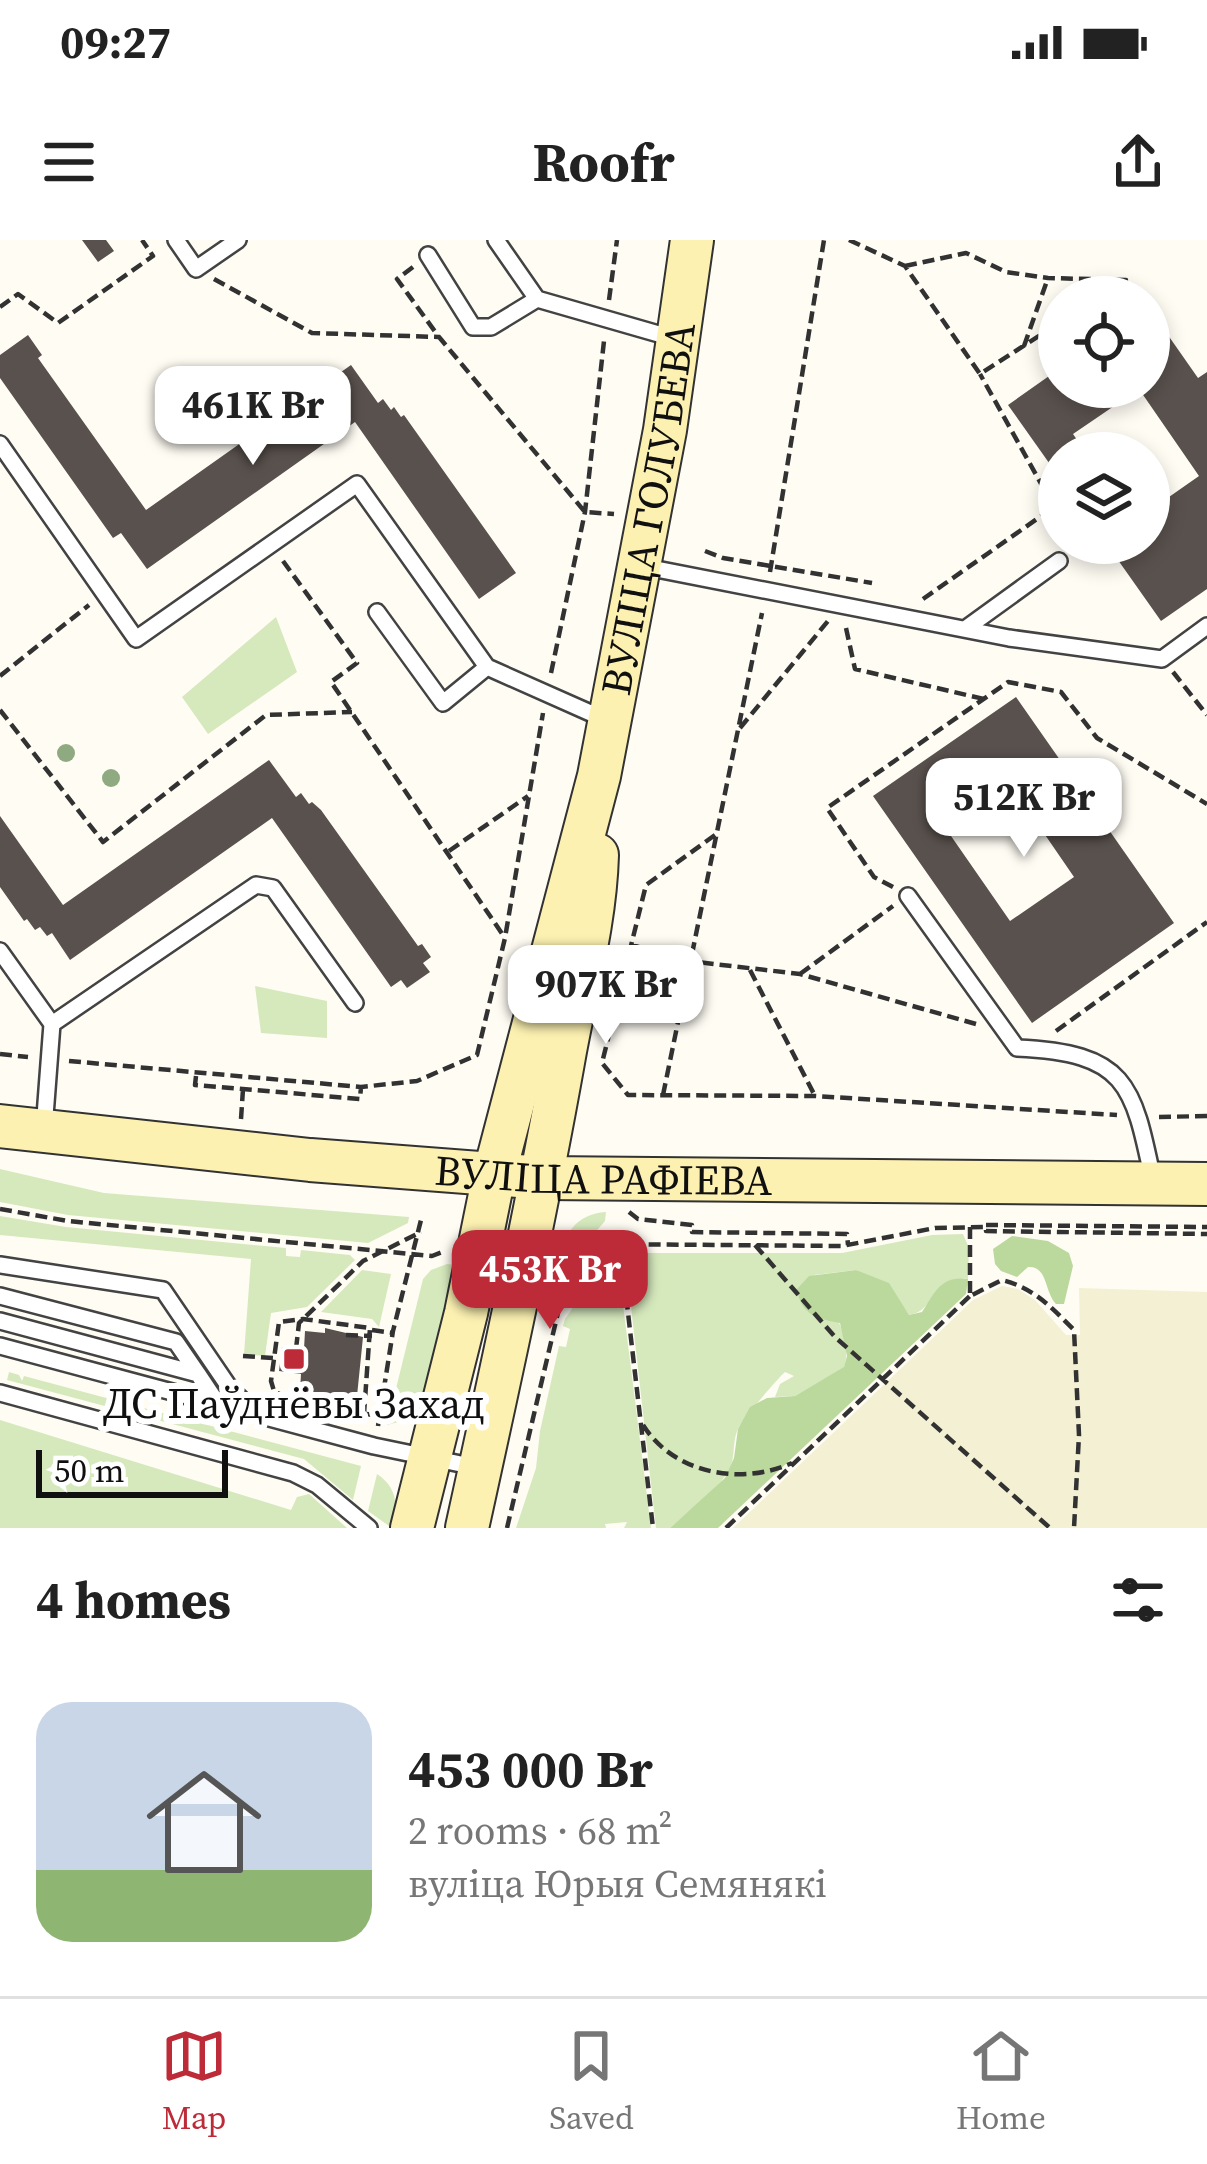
<!DOCTYPE html>
<html lang="en">
<head>
<meta charset="utf-8">
<style>
	body { margin:0; font-family:"Source Serif 4",serif; background:#f2f2f2; color:#222; height:100vh; display:flex; flex-direction:column; font-size:45px; white-space:nowrap }
	* { box-sizing:border-box; margin:0 }
	p { font-size:39px; color:#767676 }
	.icon { flex:none; width:66px; height:66px; fill:none; stroke:currentColor; stroke-width:2; stroke-linecap:round; stroke-linejoin:round }
	.map { position:relative; height:1288px; overflow:hidden }
	.side { display:flex; flex-direction:column; background:#fff; flex:1 }
	.side>* { flex:none }
	.controls { position:absolute; left:1038px; top:36px; display:grid; gap:24px }
	.controls a { display:grid; place-items:center; width:132px; height:132px; border-radius:50%; background:#fff; box-shadow:0 6px 18px #0003; font-size:60px }
	.scale { position:absolute; left:36px; bottom:30px; width:192px; box-sizing:border-box; padding-left:12px; border:6px solid #101010; border-top:0; font-size:33px; line-height:42px; white-space:nowrap; color:#101010; -webkit-text-stroke:9px #fff; paint-order:stroke }
	.price { position:absolute; translate:-50% -102px; padding:0 27px; border-radius:24px; background:#fff; color:#222; font-size:39px; line-height:78px; filter:drop-shadow(0 3px 6px #0008) }
	.price::after { content:''; position:absolute; left:50%; top:72px; width:36px; height:27px; margin-left:-18px; background:inherit; clip-path:polygon(0 0,100% 0,50% 100%) }
	.price.active { background:#bd2b38; color:#fff }
	ul { padding:0; list-style:none }
	li { display:flex; align-items:center; gap:36px; height:300px; padding:0 36px }
	li+li { border-top:3px solid #e0e0e0 }
	li span { display:grid; place-items:center; flex:none; width:336px; height:240px; border-radius:36px; color:#555 }
	li>.icon { margin-inline-start:auto }
	span .icon { width:144px; height:144px; fill:#fffc; stroke-width:1 }
	li b { font-size:51px }
	h2 { display:flex; justify-content:space-between; align-items:center; height:144px; padding:0 36px; font-size:51px }
	.status { display:flex; justify-content:space-between; align-items:center; height:84px; padding:0 60px; background:#fff; direction:ltr }
	.status svg { height:33px; fill:currentColor }
	header { display:flex; justify-content:space-between; align-items:center; height:156px; padding:0 36px; background:#fff; font-size:54px; font-weight:700 }
	.dock { display:flex; justify-content:space-around; align-items:center; height:168px; border-top:3px solid #e0e0e0; background:#fff; font-size:33px; color:#767676 }
	.dock a { display:grid; justify-items:center; gap:6px }
	.dock .active { color:#bd2b38 }
	.map>svg:first-child { display:block }
	.farmland { fill:#f4f0d4 }
	.green { fill:#d6e9bd }
	.forest { fill:#bbd99d }
	.building { fill:#59514d; fill-rule:evenodd }
	.lines { fill:none; stroke-linecap:round; stroke-linejoin:round }
	.lane-casing { stroke:#434343; stroke-width:20 }
	.secondary-casing { stroke:#323232; stroke-width:46 }
	.path { stroke:#323232; stroke-width:4.5; stroke-dasharray:12 6; stroke-linecap:butt }
	.lane { stroke:#fff; stroke-width:15 }
	.secondary { stroke:#fcf1b1; stroke-width:42 }
	.tree { fill:#8faa80 }
	.poi-dot { fill:#bd2b38; stroke:#fff; stroke-width:4.5 }
	.labels { text-anchor:middle; stroke-width:12; stroke-linejoin:round; paint-order:stroke }
	.street-label { font-size:42px; fill:#101010; stroke:#fff }
	.poi-label { font-size:42px; fill:#101010; stroke:#fff }
</style>
</head>
<body>
<div class="status"><b>09:27</b><svg viewBox="0 0 49 12"><path d="M0 12V9h3v3zM5 12V6h3v6zM10 12V3h3v9zM15 12V0h3v12zM26 1h20v11H26zM47 4h2v5h-2z"/></svg></div>
<header><svg class="icon" aria-label="menu" viewBox="0 0 24 24"><path d="M4 6h16M4 12h16M4 18h16"/></svg>Roofr<svg class="icon" aria-label="share" viewBox="0 0 24 24"><path d="M12 15V3M7 8l5-5 5 5M5 13v7h14v-7"/></svg></header>
<div class="map">
<svg width="1207" height="1288" viewBox="0 0 1207 1288">
	<rect width="100%" height="100%" fill="#fffcf4"/>
	<path class="farmland" d="M1002 1046 1018 1049 1035 1060 1066 1095H1080L1079 1048 1207 1052V1288H733L973 1060Z"/>
	<path class="green" d="M276 377 297 432 208 494 182 457Z
		M255 746 327 761V798L261 793Z
		M0 929 104 953 409 977 408 983 368 1003 68 975 0 962Z
		M606 972 605 981 573 1018 568 1022 558 1021C564 994 576 974 606 972Z
		M0 976 66 987 286 1008V1016L300 1017 301 1010 350 1015 355 1020 307 1067 271 1073 265 1116 244 1114 251 1019 0 995Z
		M963 994 969 1008 968 1039C929 1036 936 1072 909 1075L884 1041 873 1040 856 1030 814 1035C828 1063 854 1096 844 1128L795 1156 775 1157 780 1144 794 1136 785 1132C780 1136 741 1181 738 1189 731 1204 737 1221 726 1235 712 1255 688 1271 670 1288H656L626 1022 629 1013H842L932 995Z
		M447 1024 456 1025 422 1167 409 1179 387 1185 423 1039 431 1030Z
		M611 1024 619 1033 651 1288H624L627 1282 605 1284 606 1288H516L536 1228 540 1191 559 1106 566 1107 570 1089 563 1086 565 1079 602 1026Z
		M362 1030 391 1034 379 1087 372 1079 321 1072Z
		M9 1132 19 1135 22 1141 24 1136 361 1226 353 1260 304 1219 7 1140Z
		M0 1180 291 1270 297 1257 309 1254 347 1288H0Z
		M377 1234C396 1246 401 1268 389 1286L368 1271Z"/>
	<path class="forest" d="M1012 996 1048 1001 1069 1013 1073 1026 1064 1064H1056C1044 1051 1048 1026 1028 1027L1017 1037 1001 1031 995 1024 993 1009Z
		M856 1030 889 1043 909 1075 922 1072C935 1052 941 1035 968 1039L966 1054 718 1288H670L725 1238 734 1218 738 1189 750 1167 767 1158 795 1156 844 1127 847 1116 840 1083C819 1079 801 1076 797 1049L809 1036Z"/>
	<path class="building" d="M82 0H106L114 11 98 22Z
		M1149 68 1198 138 1207 132V349L1161 381 1106 303H1149V271L1199 236 1139 149 1073 194 1086 213H1059V237L1008 165 1059 129V147H1149Z
		M28 95 42 115 38 118 146 270 351 125 378 163 383 159 391 170 394 167 401 177 404 175 516 333 479 359 355 182 147 329 121 293 113 298 0 138V115Z
		M1016 457 1174 683 1032 783 873 556ZM1006 538 1074 637 1010 681 942 583Z
		M269 520 296 557 301 553 309 564 312 562 321 570 418 706 422 704 431 717 423 723 430 732 407 748 401 740 391 747 272 578 70 720 52 693 47 696 40 687 35 690 27 679 24 681 0 647V576L63 665Z
		M325 1088 363 1097 357 1156 318 1158 319 1153 300 1151 301 1134 279 1131 282 1107 304 1109 305 1091 325 1093Z"/>
	<g class="lines">
		<defs>
			<path id="lane" d="M176 0 196 29 238 0
				M496 0 537 59 676 99
				M428 15 473 87H491L537 59
				M0 204 136 399 357 244 487 427 604 479
				M641 326 1009 398 1162 419 1207 386
				M377 372 443 463 487 427
				M965 389 1059 321
				M908 656 1017 808C1126 813 1133 843 1153 940
				M0 711 52 784 256 645 273 648 355 763
				M44 889 52 784
				M0 1025 163 1050 229 1147 252 1170
				M0 1056 176 1102 198 1134
				M0 1081 198 1134 218 1164
				M0 1106 374 1206 480 1228
				M0 1153 293 1233 317 1245 369 1288"/>
			<g id="secondary">
				<path id="s1" d="M0 886 310 920 544 938 1207 944"/>
				<path id="s2" d="M412 1288 466 1073 494 935 599 536 665 190 692 0"/>
				<path d="M467 1288C501 1133 535 978 563 822 575 752 595 686 597 615"/>
			</g>
		</defs>
		<use href="#lane" class="lane-casing"/>
		<use href="#secondary" class="secondary-casing"/>
		<path class="path" d="M849 0 905 26 980 134 1059 83
			M905 26 966 13 1006 32 1048 38 1126 40 1100 57
			M413 27 397 39 439 97 585 272 614 274
			M214 39 312 93 439 97
			M609 60 617 0
			M0 67 18 54 58 83 153 16 142 0
			M1024 106 1048 38
			M705 311 723 318 872 343
			M283 321 357 423 331 442 505 698
			M770 332 824 0
			M923 359 1054 267 980 134
			M846 388 855 429 984 459
			M1173 432 1207 475
			M551 433 585 272 604 101
			M0 436 89 365
			M0 470 103 602 266 475 352 472
			M740 488 828 381
			M715 595 646 645 602 823 628 855 815 856 1117 875
			M449 611 528 556
			M893 647 874 637 827 568 1008 442 1061 452 1097 498 1207 564
			M632 705 688 721 800 734 976 784
			M750 730 815 856
			M800 734 893 666
			M1056 791 1207 682
			M0 814 28 817
			M69 821 361 847 417 841 477 815 505 698 543 473
			M196 836 195 845 360 859 361 847
			M663 855 762 373
			M1159 877 1207 876
			M241 879 243 849
			M0 969 68 981 432 1016 445 1011
			M629 972 638 979 692 985V992L847 994 848 1005
			M986 985 1207 987
			M970 987V1056L1002 1040C1034 1048 1051 1067 1074 1090L1079 1195 1074 1288
			M620 1004 653 1288
			M755 1005 835 1097 1050 1288
			M556 1033 574 1037 603 1004 842 1006 935 988 986 987V991L1207 994
			M372 1090 393 1093
			M346 1095 372 1096
			M296 1109 299 1083 363 1021 421 992
			M243 1116 273 1118
			M350 1171 351 1156
			M364 1174 370 1088 303 1079 279 1082 271 1141 274 1151C302 1168 348 1171 380 1176
			M643 1185C674 1234 741 1246 792 1223
			M378 1186 393 1091 422 976
			M507 1288 561 1060 572 1039
			M726 1288 970 1056"/>
		<use href="#lane" class="lane"/>
		<use href="#secondary" class="secondary"/>
	</g>
	<g class="tree">
		<circle cx="66" cy="513" r="9"/>
		<circle cx="111" cy="538" r="9"/>
	</g>
	<rect class="poi-dot" x="282" y="1107" width="24" height="24" rx="6"/>
	<g class="labels">
		<g class="street-label">
			<text dy="15" stroke="none"><textPath href="#s2" startOffset="1047">ВУЛІЦА ГОЛУБЕВА</textPath></text>
			<text dy="15" stroke="none"><textPath href="#s1" startOffset="606">ВУЛІЦА РАФІЕВА</textPath></text>
		</g>
		<g class="poi-label">
			<text x="294" y="1178">ДС Паўднёвы Захад</text>
		</g>
	</g>
</svg>
<div class="controls">
<a><svg class="icon" aria-label="locate" viewBox="0 0 24 24"><circle cx="12" cy="12" r="6"/><path d="M12 2v4M12 18v4M2 12h4M18 12h4"/></svg></a>
<a><svg class="icon" aria-label="layers" viewBox="0 0 24 24"><path d="M12 4l9 5-9 5-9-5zM3 14l9 5 9-5"/></svg></a>
</div>
<div class="scale">50 m</div>
<b class="price" style="left:253px;top:228px">461K Br</b>
<b class="price" style="left:1024px;top:620px">512K Br</b>
<b class="price" style="left:606px;top:807px">907K Br</b>
<b class="price active" style="left:550px;top:1092px">453K Br</b>
</div>
<section class="side">
<h2>4 homes<svg class="icon" aria-label="filters" viewBox="0 0 24 24"><path d="M4 7h16M4 17h16"/><circle cx="9" cy="7" r="2"/><circle cx="15" cy="17" r="2"/></svg></h2>
<ul>
<li><span style="background:linear-gradient(#c9d6e8 70%,#8fb573 0)"><svg class="icon" aria-label="home" viewBox="0 0 24 24"><path d="M3 11l9-7 9 7M6 9v11h12V9"/></svg></span><div><b>453 000 Br</b><p>2 rooms · 68 m²</p><p>вуліца Юрыя Семянякі</p></div></li>
</ul>
</section>
<nav class="dock">
<a class="active"><svg class="icon" aria-label="map" viewBox="0 0 24 24"><path d="M3 6l6-2 6 2 6-2v14l-6 2-6-2-6 2zM9 4v14M15 6v14"/></svg>Map</a>
<a><svg class="icon" aria-label="saved" viewBox="0 0 24 24"><path d="M7 4h10v16l-5-4-5 4z"/></svg>Saved</a>
<a><svg class="icon" aria-label="home" viewBox="0 0 24 24"><path d="M3 11l9-7 9 7M6 9v11h12V9"/></svg>Home</a>
</nav>
</body>
</html>
